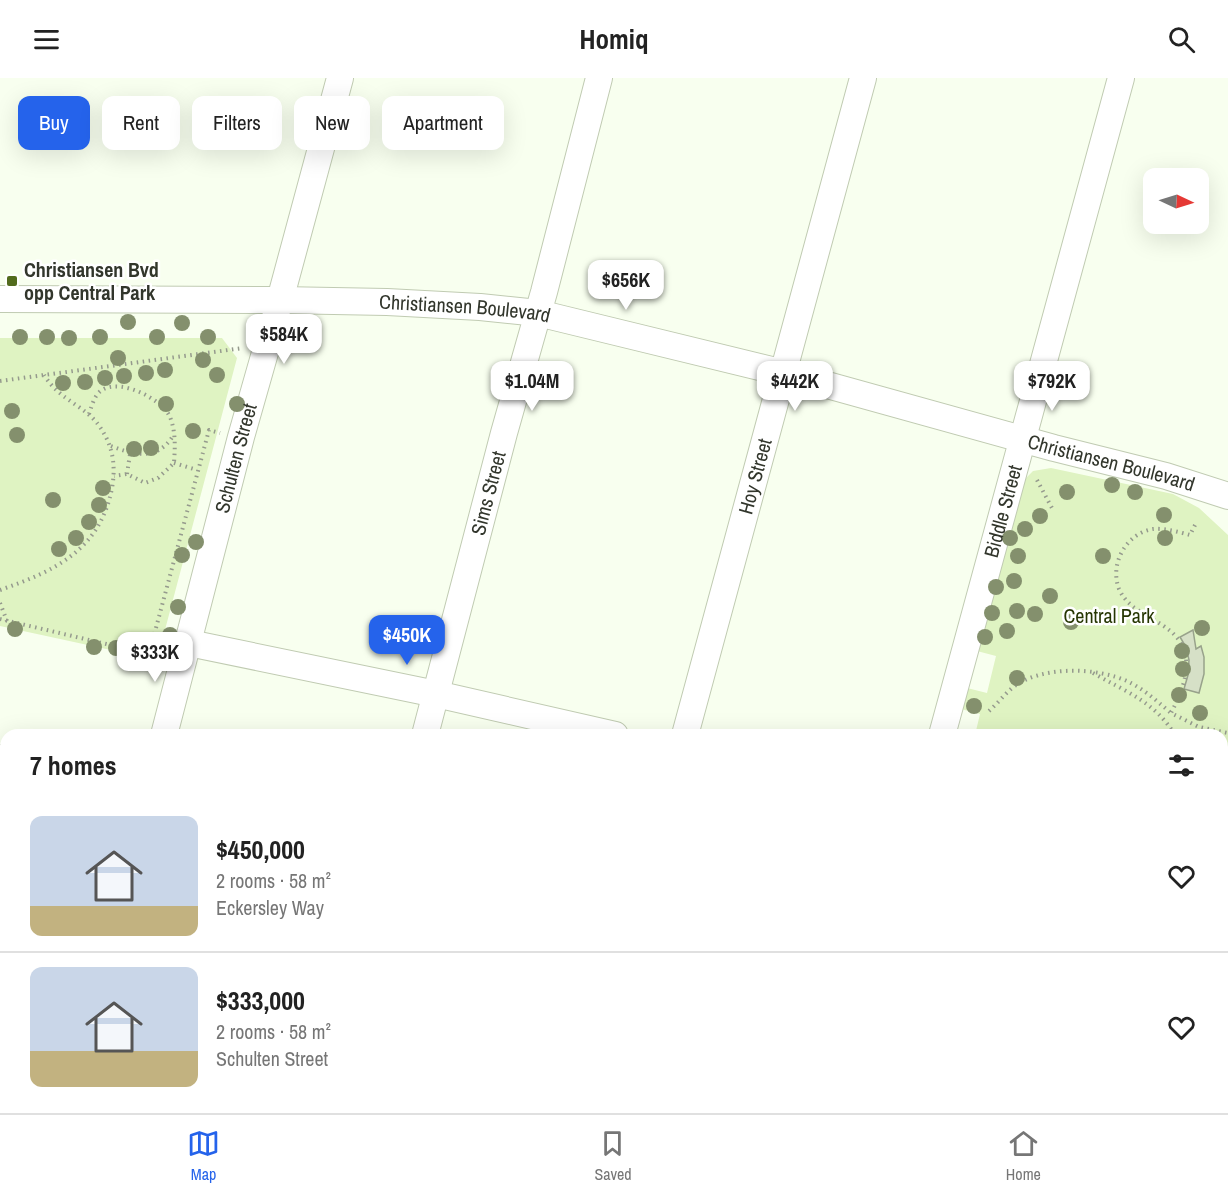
<!DOCTYPE html>
<html lang="en">
<head>
<meta charset="utf-8">
<style>
	body { margin:0; font-family:"Archivo Narrow",sans-serif; background:#f2f2f2; color:#222; height:100vh; display:flex; flex-direction:column; font-size:22px; white-space:nowrap }
	* { box-sizing:border-box; margin:0 }
	p { font-size:20px; color:#767676 }
	.icon { flex:none; width:33px; height:33px; fill:none; stroke:currentColor; stroke-width:2; stroke-linecap:round; stroke-linejoin:round }
	.map { position:relative; flex:1; overflow:hidden }
	.side { position:absolute; left:0px; top:651px; width:1228px; height:384px; display:flex; flex-direction:column; background:#fff; border-radius:18px 18px 0 0; box-shadow:0 6px 24px #0002 }
	.side>* { flex:none }
	.hud { position:absolute; left:18px; top:18px; width:600px; height:54px; display:flex; gap:12px }
	.needle { width:39px; rotate:94deg }
	.fabs { position:absolute; left:1143px; top:90px; display:grid; gap:12px }
	.fabs a { display:grid; place-items:center; width:66px; height:66px; border-radius:12px; background:#fff; box-shadow:0 6px 24px #0002; font-size:30px }
	.price { position:absolute; translate:-50% -51px; padding:0 14px; border-radius:12px; background:#fff; color:#222; font-size:20px; line-height:39px; filter:drop-shadow(0 2px 3px #0008) }
	.price::after { content:''; position:absolute; left:50%; top:36px; width:18px; height:14px; margin-left:-9px; background:inherit; clip-path:polygon(0 0,100% 0,50% 100%) }
	.price.selected { background:#2563eb; color:#fff }
	ul { padding:0; list-style:none }
	li { display:flex; align-items:center; gap:18px; height:150px; padding:0 30px }
	li+li { border-top:2px solid #e0e0e0 }
	li span { display:grid; place-items:center; flex:none; width:168px; height:120px; border-radius:12px; color:#555 }
	li>.icon { margin-inline-start:auto }
	span .icon { width:72px; height:72px; fill:#fffc; stroke-width:1 }
	li b { font-size:26px }
	h2 { display:flex; justify-content:space-between; align-items:center; height:72px; padding:0 30px; font-size:26px }
	.chip { padding:0 21px; border-radius:12px; background:#fff; box-shadow:0 6px 24px #0002; font-size:21px; line-height:54px }
	.chip.selected { background:#2563eb; color:#fff }
	header { display:flex; justify-content:space-between; align-items:center; height:78px; padding:0 30px; background:#fff; font-size:27px; font-weight:800 }
	.menu { display:flex; justify-content:space-around; align-items:center; height:84px; border-top:2px solid #e0e0e0; background:#fff; font-size:16px; color:#767676 }
	.menu a { display:grid; justify-items:center; gap:3px }
	.menu .selected { color:#2563eb }
	.map>svg:first-child { display:block }
	.green { fill:#dff3c2 }
	.building { fill:#d6e0c7; stroke:#98a28b; stroke-width:1.5 }
	.lines { fill:none; stroke-linecap:round; stroke-linejoin:round }
	.minor-casing { stroke:#c0cbb2; stroke-width:28 }
	.path { stroke:#959a8d; stroke-width:4; stroke-dasharray:1.5 4.5; stroke-linecap:butt }
	.minor { stroke:#fff; stroke-width:26 }
	.tree { fill:#84906d }
	.poi-dot { fill:#526b1d; stroke:#fff; stroke-width:2 }
	.labels { text-anchor:middle; stroke-width:5; stroke-linejoin:round; paint-order:stroke }
	.poi-label { font-size:20px; font-weight:bold; fill:#32362c; stroke:#fff; text-anchor:start }
	.street-label { font-size:20px; fill:#32362c; stroke:#fff }
	.park-label { font-size:20px; fill:#263603; stroke:#fff }
</style>
</head>
<body>
<header><svg class="icon" aria-label="menu" viewBox="0 0 24 24"><path d="M4 6h16M4 12h16M4 18h16"/></svg>Homiq<svg class="icon" aria-label="search" viewBox="0 0 24 24"><circle cx="10" cy="10" r="6"/><path d="M15 15l6 6"/></svg></header>
<div class="map">
<svg width="1228" height="1035" viewBox="0 0 1228 1035">
	<rect width="100%" height="100%" fill="#f8ffef"/>
	<path class="green" d="M0 260H222L237 280 157 582 0 548Z
		M1051 390 1173 416 1199 430 1228 457V967L1222 965V657H975L980 636 961 631 967 610 987 615 996 578 977 573 1020 406 1033 393Z"/>
	<path class="building" d="M1193 552 1196 571 1201 568 1204 579V596L1199 615 1184 611 1188 597 1189 582 1186 569 1180 559Z"/>
	<g class="lines">
		<defs>
			<g id="minor">
				<path id="s1" d="M0 221 280 222 387 224 480 229 538 235 784 295 1054 370 1166 398 1228 418"/>
				<path d="M189 565 436 616 615 657"/>
				<path id="s2" d="M164 657 241 359 280 222 340 0"/>
				<path id="s3" d="M425 657 504 355 544 214 599 0"/>
				<path id="s4" d="M685 657 863 0"/>
				<path id="s5" d="M942 657 1121 0"/>
				<path d="M0 680 6 682"/>
				<path d="M0 997 6 1000"/>
				<path d="M986 1029 1008 1035"/>
				<path d="M55 1035 57 1029"/>
				<path d="M322 1035 324 1029"/>
				<path d="M585 1035 586 1029"/>
				<path d="M844 1035 846 1029"/>
			</g>
		</defs>
		<use href="#minor" class="minor-casing"/>
		<path class="path" d="M0 303 243 270
			M89 336C92 328 94 317 102 312 121 300 162 321 170 339 176 354 175 370 174 385L158 400 145 405 127 396 114 398
			M111 368C134 377 157 383 173 358
			M174 385 197 392
			M127 396 130 376
			M1037 402 1053 432
			M1195 447 1190 457C1179 454 1164 450 1153 451 1127 455 1109 485 1119 511 1131 539 1170 541 1183 569 1192 591 1181 616 1171 635L1199 649 1228 655
			M0 512C55 493 100 472 112 410 116 388 113 368 100 349 85 327 60 323 44 297
			M0 525 7 543
			M0 541 149 576 209 352 220 355
			M1093 595C1126 614 1154 623 1175 657
			M989 633C997 626 1004 617 1012 610 1041 587 1098 589 1129 604 1145 612 1158 624 1171 635
			M1222 791H1227
			M1222 955H1228"/>
		<use href="#minor" class="minor"/>
	</g>
	<g class="tree">
		<circle cx="128" cy="244" r="8"/>
		<circle cx="182" cy="245" r="8"/>
		<circle cx="20" cy="259" r="8"/>
		<circle cx="47" cy="259" r="8"/>
		<circle cx="100" cy="259" r="8"/>
		<circle cx="157" cy="259" r="8"/>
		<circle cx="208" cy="259" r="8"/>
		<circle cx="69" cy="260" r="8"/>
		<circle cx="118" cy="280" r="8"/>
		<circle cx="203" cy="282" r="8"/>
		<circle cx="165" cy="292" r="8"/>
		<circle cx="146" cy="295" r="8"/>
		<circle cx="217" cy="297" r="8"/>
		<circle cx="124" cy="298" r="8"/>
		<circle cx="105" cy="300" r="8"/>
		<circle cx="85" cy="304" r="8"/>
		<circle cx="63" cy="305" r="8"/>
		<circle cx="166" cy="326" r="8"/>
		<circle cx="237" cy="326" r="8"/>
		<circle cx="12" cy="333" r="8"/>
		<circle cx="193" cy="353" r="8"/>
		<circle cx="17" cy="357" r="8"/>
		<circle cx="151" cy="370" r="8"/>
		<circle cx="134" cy="371" r="8"/>
		<circle cx="1112" cy="407" r="8"/>
		<circle cx="103" cy="410" r="8"/>
		<circle cx="1067" cy="414" r="8"/>
		<circle cx="1135" cy="414" r="8"/>
		<circle cx="53" cy="422" r="8"/>
		<circle cx="99" cy="427" r="8"/>
		<circle cx="1164" cy="437" r="8"/>
		<circle cx="1040" cy="438" r="8"/>
		<circle cx="89" cy="444" r="8"/>
		<circle cx="1025" cy="451" r="8"/>
		<circle cx="76" cy="460" r="8"/>
		<circle cx="1010" cy="460" r="8"/>
		<circle cx="1165" cy="460" r="8"/>
		<circle cx="196" cy="464" r="8"/>
		<circle cx="59" cy="471" r="8"/>
		<circle cx="182" cy="477" r="8"/>
		<circle cx="1018" cy="478" r="8"/>
		<circle cx="1103" cy="478" r="8"/>
		<circle cx="1014" cy="503" r="8"/>
		<circle cx="996" cy="509" r="8"/>
		<circle cx="1050" cy="518" r="8"/>
		<circle cx="178" cy="529" r="8"/>
		<circle cx="1017" cy="533" r="8"/>
		<circle cx="992" cy="535" r="8"/>
		<circle cx="1035" cy="536" r="8"/>
		<circle cx="1071" cy="544" r="8"/>
		<circle cx="1202" cy="550" r="8"/>
		<circle cx="15" cy="551" r="8"/>
		<circle cx="1007" cy="553" r="8"/>
		<circle cx="170" cy="557" r="8"/>
		<circle cx="985" cy="559" r="8"/>
		<circle cx="94" cy="569" r="8"/>
		<circle cx="116" cy="570" r="8"/>
		<circle cx="1182" cy="573" r="8"/>
		<circle cx="1183" cy="591" r="8"/>
		<circle cx="1017" cy="600" r="8"/>
		<circle cx="1179" cy="617" r="8"/>
		<circle cx="974" cy="628" r="8"/>
		<circle cx="1200" cy="635" r="8"/>
	</g>
	<rect class="poi-dot" x="6" y="197" width="12" height="12" rx="3"/>
	<g class="labels">
		<g class="poi-label">
			<text x="24" y="199">Christiansen Bvd<tspan x="24" dy="23">opp Central Park</tspan></text>
		</g>
		<g class="street-label">
			<text dy="7" stroke="none"><textPath href="#s1" startOffset="465">Christiansen Boulevard</textPath></text>
			<text dy="7" stroke="none"><textPath href="#s2" startOffset="286">Schulten Street</textPath></text>
			<text dy="7" stroke="none"><textPath href="#s1" startOffset="1131">Christiansen Boulevard</textPath></text>
			<text dy="7" stroke="none"><textPath href="#s4" startOffset="268">Hoy Street</textPath></text>
			<text dy="7" stroke="none"><textPath href="#s3" startOffset="250">Sims Street</textPath></text>
			<text dy="7" stroke="none"><textPath href="#s5" startOffset="232">Biddle Street</textPath></text>
		</g>
		<g class="park-label">
			<text x="1109" y="545">Central Park</text>
		</g>
	</g>
</svg>
<div class="fabs">
<a><svg class="needle" viewBox="-14 -14 28 28"><path d="M0-13l5 13h-10z" fill="#e53935"/><path d="M0 13l5-13h-10z" fill="#767676"/></svg></a>
</div>
<b class="price" style="left:626px;top:233px">$656K</b>
<b class="price" style="left:284px;top:287px">$584K</b>
<b class="price" style="left:532px;top:334px">$1.04M</b>
<b class="price" style="left:795px;top:334px">$442K</b>
<b class="price" style="left:1052px;top:334px">$792K</b>
<b class="price selected" style="left:407px;top:588px">$450K</b>
<b class="price" style="left:155px;top:605px">$333K</b>
<div class="hud">
<a class="chip selected">Buy</a>
<a class="chip">Rent</a>
<a class="chip">Filters</a>
<a class="chip">New</a>
<a class="chip">Apartment</a>
</div>
<section class="side">
<h2>7 homes<svg class="icon" aria-label="filters" viewBox="0 0 24 24"><path d="M4 7h16M4 17h16"/><circle cx="9" cy="7" r="2"/><circle cx="15" cy="17" r="2"/></svg></h2>
<ul>
<li><span style="background:linear-gradient(#c9d6e8 75%,#c2b280 0)"><svg class="icon" aria-label="home" viewBox="0 0 24 24"><path d="M3 11l9-7 9 7M6 9v11h12V9"/></svg></span><div><b>$450,000</b><p>2 rooms · 58 m²</p><p>Eckersley Way</p></div><svg class="icon" aria-label="heart" viewBox="0 0 24 24"><path d="M12 20l-8-8c-3-5 5-10 8-4 3-6 11-1 8 4z"/></svg></li>
<li><span style="background:linear-gradient(#c9d6e8 70%,#c2b280 0)"><svg class="icon" aria-label="home" viewBox="0 0 24 24"><path d="M3 11l9-7 9 7M6 9v11h12V9"/></svg></span><div><b>$333,000</b><p>2 rooms · 58 m²</p><p>Schulten Street</p></div><svg class="icon" aria-label="heart" viewBox="0 0 24 24"><path d="M12 20l-8-8c-3-5 5-10 8-4 3-6 11-1 8 4z"/></svg></li>
</ul>
</section>
</div>
<nav class="menu">
<a class="selected"><svg class="icon" aria-label="map" viewBox="0 0 24 24"><path d="M3 6l6-2 6 2 6-2v14l-6 2-6-2-6 2zM9 4v14M15 6v14"/></svg>Map</a>
<a><svg class="icon" aria-label="saved" viewBox="0 0 24 24"><path d="M7 4h10v16l-5-4-5 4z"/></svg>Saved</a>
<a><svg class="icon" aria-label="home" viewBox="0 0 24 24"><path d="M3 11l9-7 9 7M6 9v11h12V9"/></svg>Home</a>
</nav>
</body>
</html>
